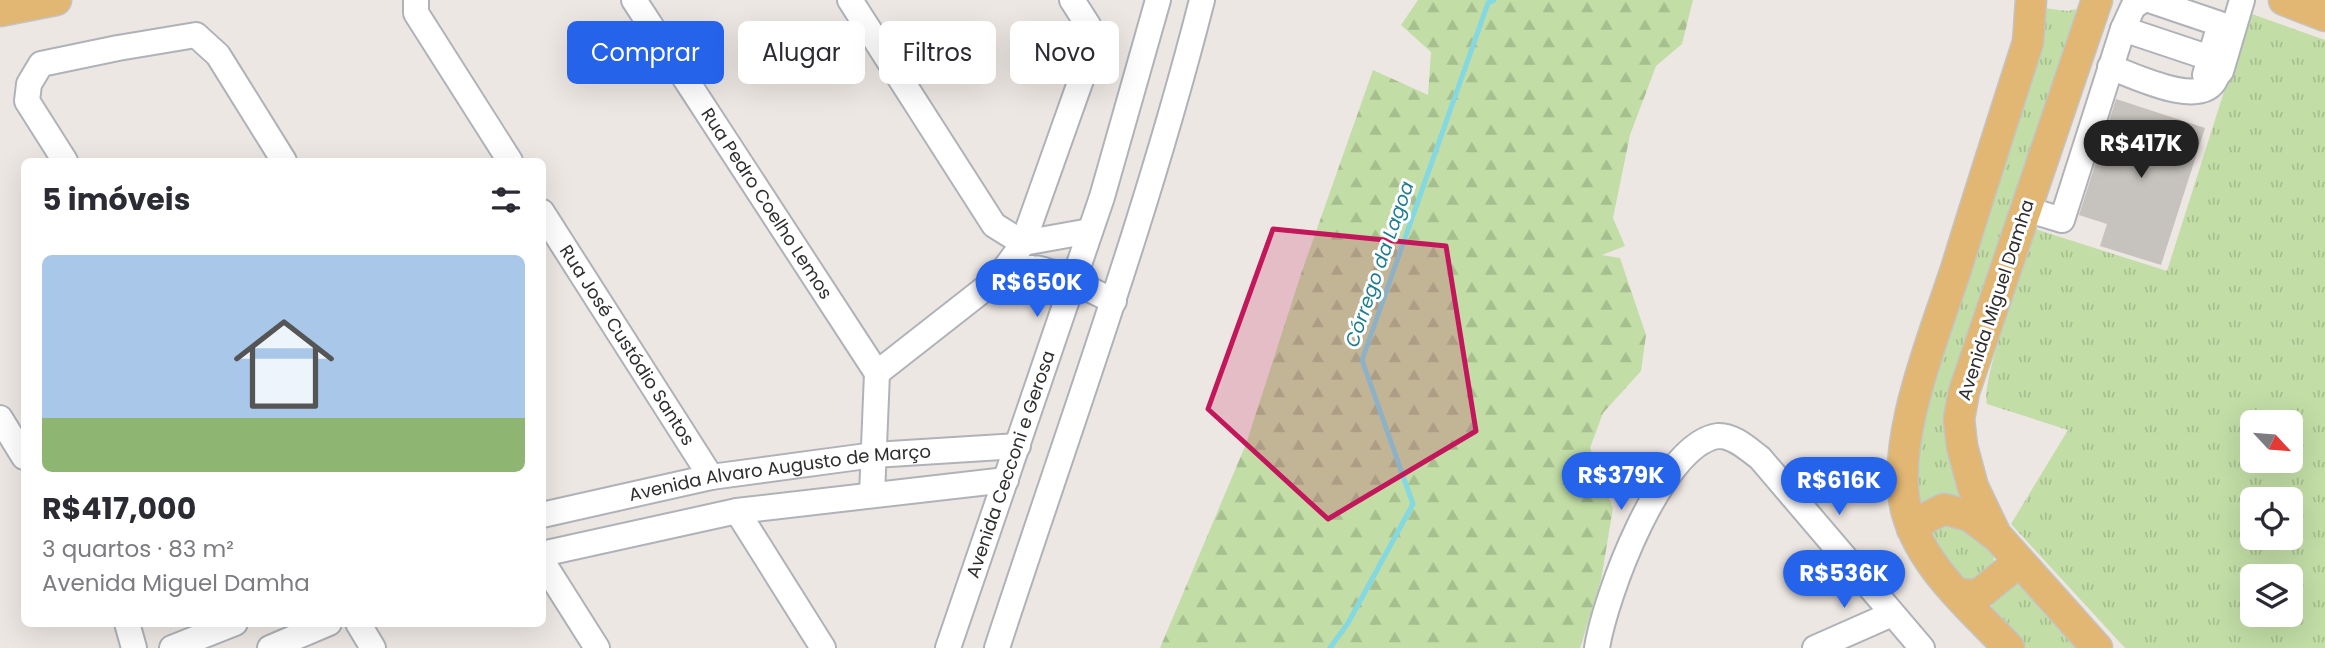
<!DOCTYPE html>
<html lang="pt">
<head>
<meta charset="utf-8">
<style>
	body { margin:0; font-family:Poppins,sans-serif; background:#f7f7f7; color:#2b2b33; height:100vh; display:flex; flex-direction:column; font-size:26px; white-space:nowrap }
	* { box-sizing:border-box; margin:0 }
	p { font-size:23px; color:#7c7c81 }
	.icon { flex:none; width:38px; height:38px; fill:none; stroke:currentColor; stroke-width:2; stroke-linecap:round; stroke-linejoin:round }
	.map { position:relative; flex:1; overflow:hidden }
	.panel { position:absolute; left:21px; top:158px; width:525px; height:469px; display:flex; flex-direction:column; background:#fff; border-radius:10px; box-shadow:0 7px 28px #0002 }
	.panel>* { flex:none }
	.hud { position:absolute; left:567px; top:21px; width:665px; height:63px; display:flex; gap:14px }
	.needle { width:46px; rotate:116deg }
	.tools { position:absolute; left:2240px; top:410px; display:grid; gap:14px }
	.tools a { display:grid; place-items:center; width:63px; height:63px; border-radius:10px; background:#fff; box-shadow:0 7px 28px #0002; font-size:35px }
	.price { position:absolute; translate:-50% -60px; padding:0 16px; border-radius:24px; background:#2563eb; color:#fff; font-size:23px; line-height:46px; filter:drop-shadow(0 2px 4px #0008) }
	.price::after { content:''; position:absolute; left:50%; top:42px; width:21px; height:16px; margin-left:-10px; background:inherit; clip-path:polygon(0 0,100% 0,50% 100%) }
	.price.active { background:#222; color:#fff }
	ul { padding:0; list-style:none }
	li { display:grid; align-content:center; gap:14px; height:371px; padding:0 21px }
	li span { display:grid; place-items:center; height:217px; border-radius:10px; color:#555 }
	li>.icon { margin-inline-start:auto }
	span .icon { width:126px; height:126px; fill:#fffc; stroke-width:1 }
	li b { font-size:30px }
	h2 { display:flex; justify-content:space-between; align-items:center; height:84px; padding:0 21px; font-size:30px }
	.tag { padding:0 24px; border-radius:10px; background:#fff; box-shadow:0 7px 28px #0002; font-size:24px; line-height:63px }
	.tag.active { background:#2563eb; color:#fff }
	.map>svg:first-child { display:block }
	.grass { fill:url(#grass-tufts); fill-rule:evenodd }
	.forest { fill:url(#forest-firs) }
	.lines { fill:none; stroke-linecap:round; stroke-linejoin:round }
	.stream { stroke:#83d8e2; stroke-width:5 }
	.building { fill:#c6c2bd }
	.minor-casing { stroke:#afb2b8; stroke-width:28 }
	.major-casing { stroke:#c4c4c4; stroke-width:33 }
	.minor { stroke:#fff; stroke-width:24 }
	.major { stroke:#e2b673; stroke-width:30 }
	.marked { fill:#c2185b; fill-opacity:0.2; stroke:#c2185b; stroke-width:5; stroke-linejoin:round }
	.labels { text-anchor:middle; stroke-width:6; stroke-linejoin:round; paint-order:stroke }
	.street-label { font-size:18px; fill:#2e2e2e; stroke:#fff }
	.water-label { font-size:19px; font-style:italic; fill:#1e7d92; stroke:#fff }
</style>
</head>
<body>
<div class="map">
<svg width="2325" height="648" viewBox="0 0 2325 648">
	<defs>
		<pattern id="grass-tufts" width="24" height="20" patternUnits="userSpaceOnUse" patternTransform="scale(1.75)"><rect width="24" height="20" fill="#c2dda6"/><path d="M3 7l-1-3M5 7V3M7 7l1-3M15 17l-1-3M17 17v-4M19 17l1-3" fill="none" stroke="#a7be8f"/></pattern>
		<pattern id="forest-firs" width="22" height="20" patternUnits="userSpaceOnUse" patternTransform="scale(1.75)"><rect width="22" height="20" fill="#c2dda6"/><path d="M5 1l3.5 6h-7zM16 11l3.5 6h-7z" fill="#a7be8f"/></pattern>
	</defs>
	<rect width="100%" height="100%" fill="#ede7e3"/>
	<path class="grass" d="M2044 8 2068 11 2076 9 2074 22 1956 393 1966 502 1917 511 1911 450Z
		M2249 13 2325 40V648H2125L2011 524 2068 430 1987 404C1980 383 2025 259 2035 229L2167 271ZM2252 422H2291V460H2252ZM2252 499H2291V537H2252ZM2252 576H2291V614H2252Z
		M1947 514C1963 526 1997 542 1994 565L1981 581C1953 582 1944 556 1930 535L1932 527Z
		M2021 581 2085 648H2024L1993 615 1991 602 2000 585Z"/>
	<path class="forest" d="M1418 0H1693L1682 44 1656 66 1630 135 1613 218 1625 246 1602 255 1620 258 1646 335 1641 371 1603 413 1590 448 1613 508 1601 580 1580 648H1160L1246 444 1301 274 1373 70 1428 95 1431 52 1401 25Z"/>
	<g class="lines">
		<path class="stream" d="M1330 648 1348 623 1413 504 1362 360 1488 3 1494 0"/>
	</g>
	<path class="building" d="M2116 99 2205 128 2161 265 2100 246 2107 224 2079 215Z"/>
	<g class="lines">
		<defs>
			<g id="minor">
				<path d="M416 0V13L510 161"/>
				<path id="s1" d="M634 0 877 373"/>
				<path d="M850 0 994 225 1023 243 1090 231"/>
				<path d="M2149 0 2220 24 2205 75 2213 80 2221 71 2242 0"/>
				<path d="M2123 29 2210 58"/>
				<path d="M2110 67C2135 76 2202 110 2216 78"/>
				<path d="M65 161 27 101 29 84 41 64 118 48 196 35 218 55 284 161"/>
				<path d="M2026 209 2062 220 2123 29 2133 7 2143 0"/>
				<path id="s2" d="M542 212 711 477"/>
				<path d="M997 279C1009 275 1021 267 1033 268 1051 268 1095 293 1114 301"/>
				<path d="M0 418 24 457"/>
				<path d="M872 495 877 373 997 279 1014 256 1023 243 1093 46 1088 25 1072 0"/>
				<path d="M737 511 823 648"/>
				<path id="s3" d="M542 515 711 477 874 455 1018 446"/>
				<path d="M542 554 737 511 1006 480"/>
				<path d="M542 561 597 648"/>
				<path d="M127 623 134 648"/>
				<path d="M358 623 373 648"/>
				<path d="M172 648 235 623"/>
				<path d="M270 648 329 623"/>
				<path id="s4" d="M948 648 1102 197 1158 0"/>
				<path d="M997 648C1067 433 1146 220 1202 0"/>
				<path d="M1597 648C1605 597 1661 444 1718 436 1733 435 1748 449 1760 458L1922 648"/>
				<path d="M1815 648 1892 614"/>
			</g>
			<path id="major" d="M2097 0 1964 392 1959 419 1962 446 1973 487 1996 535 2097 648
				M2284 0 2325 16
				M0 11 56 0
				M1912 529 1928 517 1944 509 1970 516 1995 535
				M1958 594 1975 595 1982 592 2019 562
				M2009 648C1971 608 1922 567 1907 513 1888 444 1935 334 1957 266 1980 191 2004 117 2028 42L2031 0"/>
		</defs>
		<use href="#minor" class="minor-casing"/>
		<use href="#major" class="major-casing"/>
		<use href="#minor" class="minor"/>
		<use href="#major" class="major"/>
	</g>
	<path class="marked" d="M1273 229 1446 246 1476 431 1328 519 1208 409Z"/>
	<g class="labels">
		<g class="street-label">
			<text dy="6" stroke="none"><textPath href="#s1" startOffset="243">Rua Pedro Coelho Lemos</textPath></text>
			<text transform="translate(1996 300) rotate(-72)" y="6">Avenida Miguel Damha</text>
			<text dy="6" stroke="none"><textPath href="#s2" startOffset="158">Rua José Custódio Santos</textPath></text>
			<text dy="6" stroke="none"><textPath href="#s4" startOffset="194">Avenida Cecconi e Gerosa</textPath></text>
			<text dy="6" stroke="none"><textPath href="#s3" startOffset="242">Avenida Alvaro Augusto de Março</textPath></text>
		</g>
		<g class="water-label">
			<text transform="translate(1379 264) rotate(-71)" y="7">Córrego da Lagoa</text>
		</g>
	</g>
</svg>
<div class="tools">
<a><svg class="needle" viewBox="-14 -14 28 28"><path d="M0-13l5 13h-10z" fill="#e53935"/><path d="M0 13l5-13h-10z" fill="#7c7c81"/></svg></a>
<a><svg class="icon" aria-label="locate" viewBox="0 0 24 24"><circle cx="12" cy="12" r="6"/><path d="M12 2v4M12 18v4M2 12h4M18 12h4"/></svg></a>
<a><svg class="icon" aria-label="layers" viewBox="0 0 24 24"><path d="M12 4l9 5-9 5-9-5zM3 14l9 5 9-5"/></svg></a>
</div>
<b class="price active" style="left:2141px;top:180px">R$417K</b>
<b class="price" style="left:1037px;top:319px">R$650K</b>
<b class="price" style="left:1621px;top:512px">R$379K</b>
<b class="price" style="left:1839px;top:517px">R$616K</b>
<b class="price" style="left:1844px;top:610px">R$536K</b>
<div class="hud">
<a class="tag active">Comprar</a>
<a class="tag">Alugar</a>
<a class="tag">Filtros</a>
<a class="tag">Novo</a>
</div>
<section class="panel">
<h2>5 imóveis<svg class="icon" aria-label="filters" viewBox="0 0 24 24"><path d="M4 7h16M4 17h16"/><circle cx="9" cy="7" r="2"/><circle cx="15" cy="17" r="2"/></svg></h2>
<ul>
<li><span style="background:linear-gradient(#a9c7e8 75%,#8fb573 0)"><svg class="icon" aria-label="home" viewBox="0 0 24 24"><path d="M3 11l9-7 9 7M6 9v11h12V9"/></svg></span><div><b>R$417,000</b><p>3 quartos · 83 m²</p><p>Avenida Miguel Damha</p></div></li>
</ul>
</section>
</div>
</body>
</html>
